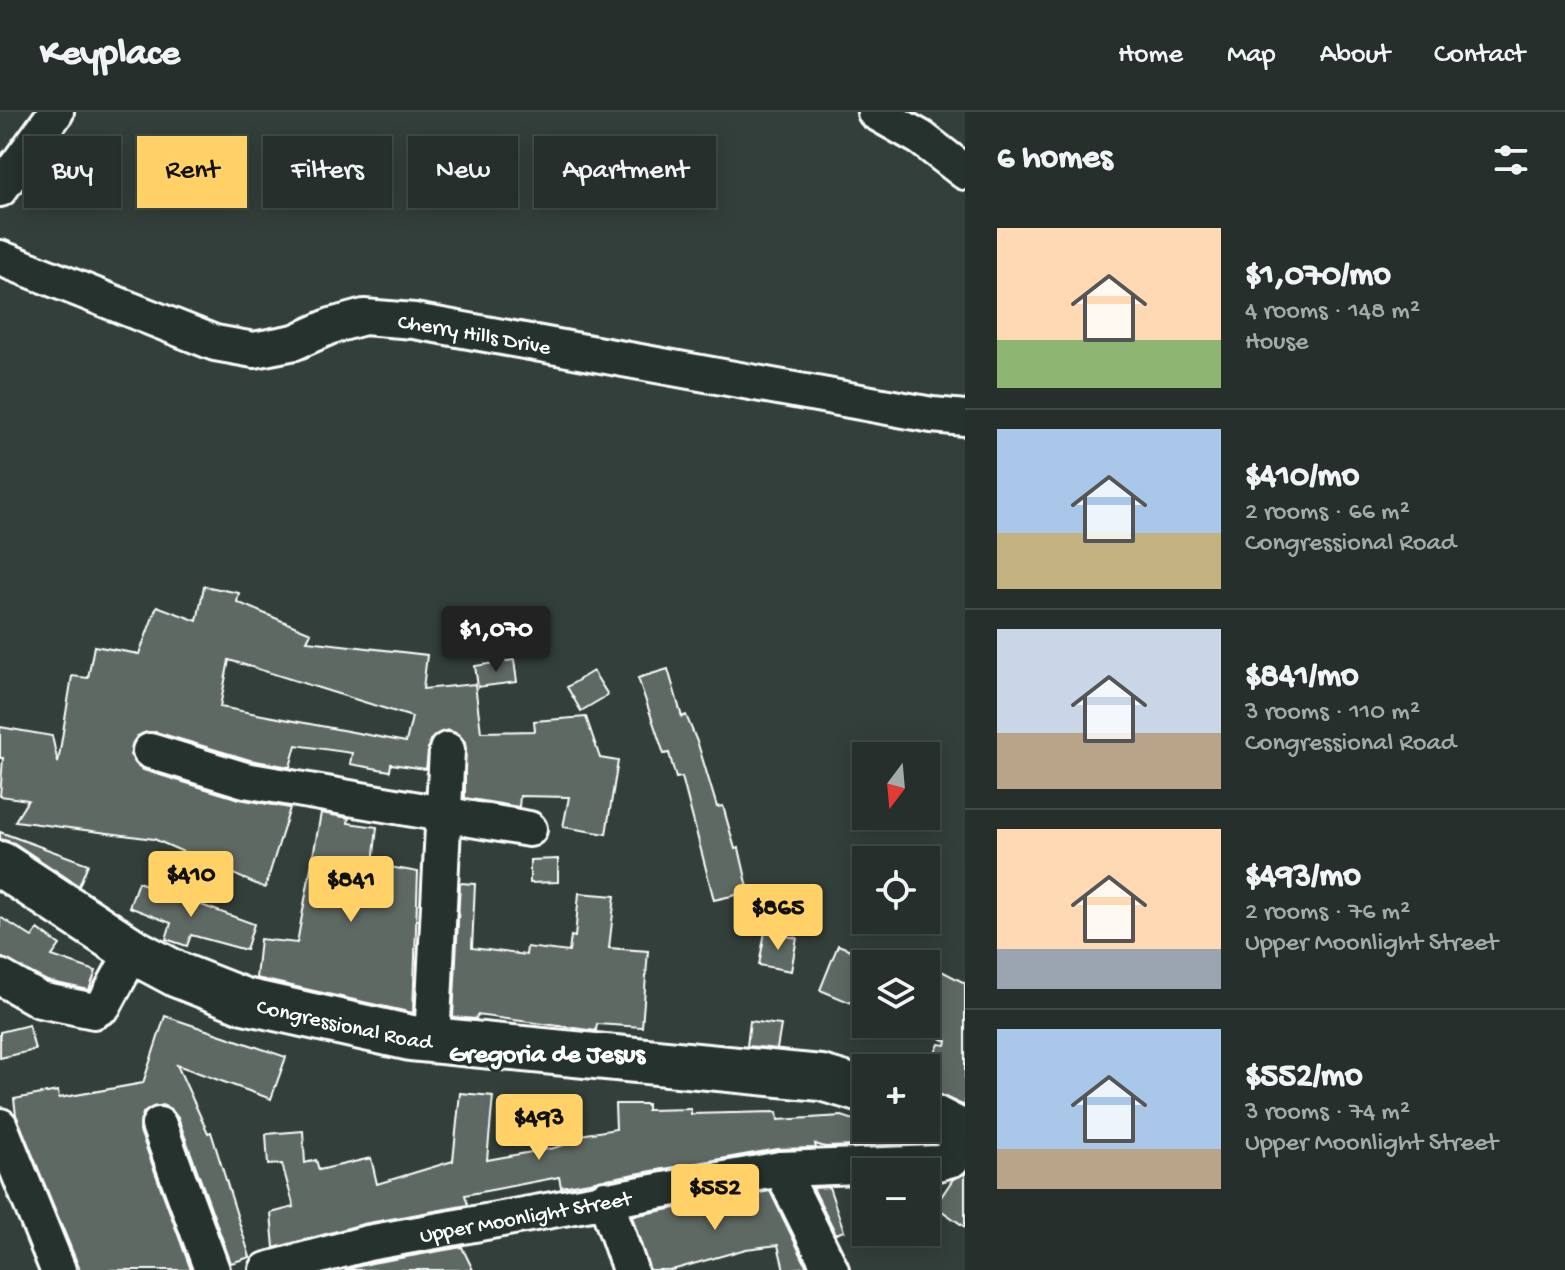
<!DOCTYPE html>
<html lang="en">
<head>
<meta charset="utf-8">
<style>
	body { margin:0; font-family:"Gochi Hand",sans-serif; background:#2e3734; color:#f1f3f6; height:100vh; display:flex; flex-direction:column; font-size:30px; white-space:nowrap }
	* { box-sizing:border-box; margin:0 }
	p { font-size:26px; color:#a4a9a9 }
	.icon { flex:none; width:44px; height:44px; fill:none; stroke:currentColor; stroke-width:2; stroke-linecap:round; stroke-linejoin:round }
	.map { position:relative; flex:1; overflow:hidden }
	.sheet { display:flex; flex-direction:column; background:#262f2c; width:600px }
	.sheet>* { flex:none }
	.hud { position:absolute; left:24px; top:24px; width:760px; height:72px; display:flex; gap:16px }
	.needle { width:52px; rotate:196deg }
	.fabs { position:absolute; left:852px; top:630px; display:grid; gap:16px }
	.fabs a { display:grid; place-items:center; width:88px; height:88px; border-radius:0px; background:#262f2c; box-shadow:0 4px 20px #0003,0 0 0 2px #424a48; font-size:40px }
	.price { position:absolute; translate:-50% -68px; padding:0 18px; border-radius:8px; background:#ffd166; color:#111; font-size:26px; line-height:52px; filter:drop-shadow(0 2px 4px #0008) }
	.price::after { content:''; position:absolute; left:50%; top:48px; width:24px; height:18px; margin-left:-12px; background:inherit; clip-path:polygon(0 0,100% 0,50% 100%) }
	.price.on { background:#222; color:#fff }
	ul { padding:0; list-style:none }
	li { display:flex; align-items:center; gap:24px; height:200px; padding:0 32px }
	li+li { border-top:2px solid #424a48 }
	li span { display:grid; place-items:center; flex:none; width:224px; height:160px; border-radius:0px; color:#555 }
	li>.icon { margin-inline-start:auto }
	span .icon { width:96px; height:96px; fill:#fffc; stroke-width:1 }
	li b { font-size:34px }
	h2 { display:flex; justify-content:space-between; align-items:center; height:96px; padding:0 32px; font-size:34px }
	.pill { padding:0 28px; border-radius:0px; background:#262f2c; box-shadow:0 4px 20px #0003,0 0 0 2px #424a48; font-size:28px; line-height:72px }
	.pill.on { background:#ffd166; color:#111 }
	header { display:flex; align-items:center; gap:48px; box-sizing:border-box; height:112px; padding:0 40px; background:#262f2c; border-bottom:2px solid #424a48 }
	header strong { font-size:38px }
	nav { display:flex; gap:44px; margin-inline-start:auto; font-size:28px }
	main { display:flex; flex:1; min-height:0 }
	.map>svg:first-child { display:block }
	.building { fill:#5f6964; stroke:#fff; stroke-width:2; fill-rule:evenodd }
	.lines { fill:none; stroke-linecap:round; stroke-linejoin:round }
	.street-casing { stroke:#fff; stroke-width:40 }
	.secondary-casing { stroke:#fff; stroke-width:50 }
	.street { stroke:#26332d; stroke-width:34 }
	.secondary { stroke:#26332d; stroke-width:44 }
	.labels { text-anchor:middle; stroke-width:6; stroke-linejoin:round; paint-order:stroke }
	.street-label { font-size:22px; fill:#fff; stroke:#26332d }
	.quarter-label { font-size:26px; font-weight:bold; fill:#fff; stroke:#26332d }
</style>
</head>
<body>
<header>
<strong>Keyplace</strong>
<nav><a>Home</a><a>Map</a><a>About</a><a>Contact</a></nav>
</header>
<main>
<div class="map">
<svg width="965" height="1158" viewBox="0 0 965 1158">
	<rect width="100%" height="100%" fill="#333f3a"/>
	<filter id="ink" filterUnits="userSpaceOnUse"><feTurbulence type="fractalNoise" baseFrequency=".0125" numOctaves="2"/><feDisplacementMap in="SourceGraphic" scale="16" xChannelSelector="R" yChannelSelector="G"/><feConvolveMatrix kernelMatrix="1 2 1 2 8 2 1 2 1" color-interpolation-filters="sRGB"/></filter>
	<g filter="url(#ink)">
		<path class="building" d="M204 474 239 481 237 490 311 521 307 529 427 543 423 577 475 572 481 620 535 619 534 609 586 605 600 646 618 649 606 722 563 715 569 685 520 684 519 695 465 686V630L458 622 447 618 430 628 426 657 391 652 390 659 350 652 352 641 296 633 290 655 250 648 156 620 137 624 130 643 143 658 239 687 290 696 265 776 154 727 15 709 28 688 0 684 3 646H0V615L52 624 58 651 72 564 88 566 94 534 139 542 157 494 197 509ZM229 548 412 605 406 630 220 595Z
			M514 548 517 570 478 575 475 554Z
			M668 557 682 605 686 603 698 632 717 695 723 694 735 737 739 736 749 780 714 788 682 665 676 666 669 641 664 642 638 566Z
			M593 559 608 583 581 599 567 575Z
			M321 701 349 706 348 711 377 715 373 752 418 760 413 901 256 866 260 827 297 831Z
			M0 720 88 752 79 774 14 731 0 727Z
			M558 747V770L530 771V748Z
			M138 770 254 812 246 838 191 823 187 834 166 827 171 811 129 795Z
			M460 771 475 772 472 836 526 843 527 835 569 840 571 824 575 825 579 781 615 784 609 836 648 839 642 915 597 912 596 919 477 903 476 907 453 905Z
			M0 805 32 825 38 817 60 833 52 844 96 859 89 878 47 869 0 845Z
			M765 820 797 826 791 859 759 853Z
			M838 833 874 847 872 852H866V868L856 893 820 878Z
			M926 851 965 871V994L926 977V961L939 932 946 933 947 929 926 920Z
			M165 904 286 945 271 987 177 953 208 1021 211 1020 250 1145 231 1151 178 1006 171 997 162 993 143 1001 140 1019 191 1158H80L16 1003 14 987 58 979 59 986 143 971Z
			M750 909 781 913 777 937 747 934Z
			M29 913 35 938 0 946V920Z
			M460 981 493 984 487 1048 554 1036 580 1028V1023L616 1017 615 992H647V998L691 997V1002L777 1000 778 1008 842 1004 866 1012V1016H904L902 1019 921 1028 919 1032 825 1035 815 1032 816 1036 778 1037 561 1075 559 1065 465 1083 468 1093 363 1112 274 1136 271 1101 294 1095 282 1052 268 1053 266 1022 303 1019 305 1051 316 1048 319 1058 371 1046 377 1072 453 1049Z
			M965 1061V1115L935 1094 953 1067Z
			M829 1075 844 1119 836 1122 813 1076Z
			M770 1079 807 1155 784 1158 778 1133 746 1137 672 1158H649L632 1104Z
			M462 1135 473 1158H344L372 1151Z"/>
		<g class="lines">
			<defs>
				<g id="street">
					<path d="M875 0 921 26 965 60"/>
					<path d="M0 77 56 0"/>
					<path id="s1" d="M0 146 215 231 254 238 295 230 331 214 364 205 414 209 932 303 965 306"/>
					<path d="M150 639 245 668 529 717"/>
					<path d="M0 865 40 888 94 899 104 893 133 839"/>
					<path d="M432 928 447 638"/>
					<path d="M159 1013 212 1158"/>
					<path d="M0 1014 58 1158"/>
					<path d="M781 1057 831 1158"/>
					<path d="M605 1086 630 1158"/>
					<path id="s2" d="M267 1158 368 1131 781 1057 938 1051 952 1047 965 1029"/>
				</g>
				<g id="secondary">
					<path id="s3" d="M0 752 133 839 178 863 244 889 411 926 821 966 866 979"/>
					<path d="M926 1002 965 1022"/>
				</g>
			</defs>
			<use href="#street" class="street-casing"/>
			<use href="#secondary" class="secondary-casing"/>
			<use href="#street" class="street"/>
			<use href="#secondary" class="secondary"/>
		</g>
	</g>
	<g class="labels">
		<g class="street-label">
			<text dy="8" stroke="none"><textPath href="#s1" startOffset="498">Cherry Hills Drive</textPath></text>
			<text dy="8" stroke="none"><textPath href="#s3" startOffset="384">Congressional Road</textPath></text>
			<text dy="8" stroke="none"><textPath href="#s2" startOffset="264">Upper Moonlight Street</textPath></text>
		</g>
		<g class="quarter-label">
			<text x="547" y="949">Gregoria de Jesus</text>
		</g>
	</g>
</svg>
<div class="fabs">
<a><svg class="needle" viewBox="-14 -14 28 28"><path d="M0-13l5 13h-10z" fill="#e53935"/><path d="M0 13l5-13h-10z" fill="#a4a9a9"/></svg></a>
<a><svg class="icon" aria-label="locate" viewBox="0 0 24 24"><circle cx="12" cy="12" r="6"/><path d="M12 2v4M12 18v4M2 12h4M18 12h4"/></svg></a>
<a><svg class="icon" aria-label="layers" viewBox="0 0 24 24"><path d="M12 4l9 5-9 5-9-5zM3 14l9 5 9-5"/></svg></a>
<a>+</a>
<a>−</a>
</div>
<b class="price on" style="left:496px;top:562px">$1,070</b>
<b class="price" style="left:191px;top:807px">$410</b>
<b class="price" style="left:351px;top:812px">$841</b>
<b class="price" style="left:778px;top:840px">$865</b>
<b class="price" style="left:539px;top:1050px">$493</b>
<b class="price" style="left:715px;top:1120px">$552</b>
<div class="hud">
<a class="pill">Buy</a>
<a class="pill on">Rent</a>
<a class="pill">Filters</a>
<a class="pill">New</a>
<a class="pill">Apartment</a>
</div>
</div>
<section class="sheet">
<h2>6 homes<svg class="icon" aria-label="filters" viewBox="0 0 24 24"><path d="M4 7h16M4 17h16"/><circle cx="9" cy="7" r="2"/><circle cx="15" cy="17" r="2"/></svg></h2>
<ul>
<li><span style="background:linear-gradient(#ffd9b3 70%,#8fb573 0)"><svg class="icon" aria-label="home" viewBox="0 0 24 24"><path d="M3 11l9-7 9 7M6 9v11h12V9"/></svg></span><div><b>$1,070/mo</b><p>4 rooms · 148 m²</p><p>House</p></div></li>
<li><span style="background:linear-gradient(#a9c7e8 65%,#c2b280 0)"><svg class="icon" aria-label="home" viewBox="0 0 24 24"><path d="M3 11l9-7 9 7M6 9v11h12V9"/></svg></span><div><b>$410/mo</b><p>2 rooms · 66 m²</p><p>Congressional Road</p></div></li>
<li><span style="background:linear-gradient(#c9d6e8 65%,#b9a48a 0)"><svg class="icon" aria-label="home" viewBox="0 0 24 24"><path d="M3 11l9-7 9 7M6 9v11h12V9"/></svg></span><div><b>$841/mo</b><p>3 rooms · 110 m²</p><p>Congressional Road</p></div></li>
<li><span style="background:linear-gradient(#ffd9b3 75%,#9aa5b1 0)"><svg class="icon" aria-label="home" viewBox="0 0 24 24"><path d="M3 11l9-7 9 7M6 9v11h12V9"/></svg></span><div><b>$493/mo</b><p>2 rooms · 76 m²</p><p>Upper Moonlight Street</p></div></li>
<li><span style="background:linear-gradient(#a9c7e8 75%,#b9a48a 0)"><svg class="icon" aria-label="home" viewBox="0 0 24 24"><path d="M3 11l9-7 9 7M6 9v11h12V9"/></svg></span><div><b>$552/mo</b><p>3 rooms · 74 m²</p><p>Upper Moonlight Street</p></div></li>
</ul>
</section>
</main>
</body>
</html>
